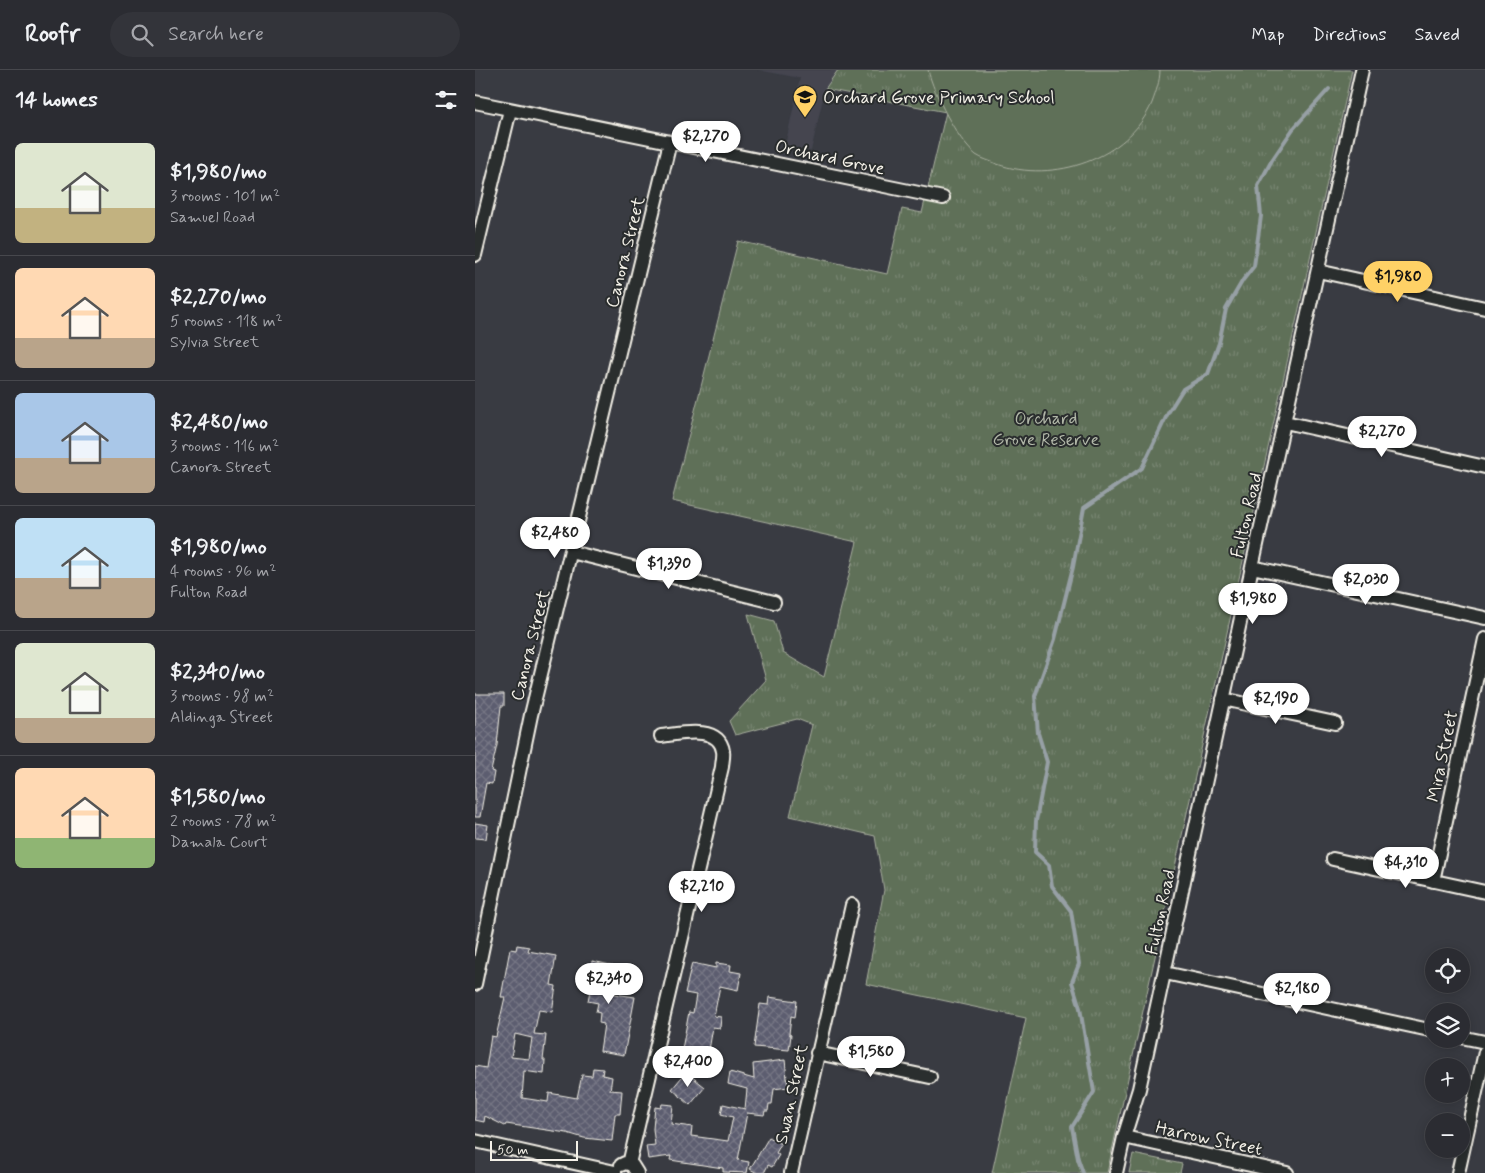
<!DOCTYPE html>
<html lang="en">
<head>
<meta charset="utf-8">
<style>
	body { margin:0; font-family:Mynerve,sans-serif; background:#33343a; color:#f1f3f6; height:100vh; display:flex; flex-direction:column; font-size:19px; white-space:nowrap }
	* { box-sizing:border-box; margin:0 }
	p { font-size:16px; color:#a6a7ac }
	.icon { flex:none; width:28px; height:28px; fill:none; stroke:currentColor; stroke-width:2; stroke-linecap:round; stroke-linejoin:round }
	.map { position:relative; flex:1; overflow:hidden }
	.details { display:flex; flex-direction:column; background:#2b2c32; width:475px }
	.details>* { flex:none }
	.fabs { position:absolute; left:950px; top:878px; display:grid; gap:10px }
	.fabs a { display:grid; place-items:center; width:45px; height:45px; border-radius:50%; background:#2b2c32; box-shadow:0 2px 12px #0003,0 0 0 1px #47484d; font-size:25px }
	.scale { position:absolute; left:15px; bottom:12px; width:88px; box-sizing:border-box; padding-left:5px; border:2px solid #f4f1e8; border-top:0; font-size:14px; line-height:18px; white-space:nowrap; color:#f4f1e8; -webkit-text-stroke:4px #2a2d2e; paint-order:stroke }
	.price { position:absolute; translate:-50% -42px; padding:0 11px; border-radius:18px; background:#fff; color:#222; font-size:16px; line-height:32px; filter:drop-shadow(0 1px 2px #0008) }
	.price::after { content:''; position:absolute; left:50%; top:30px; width:15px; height:11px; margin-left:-8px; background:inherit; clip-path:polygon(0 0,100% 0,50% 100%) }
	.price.current { background:#ffd166; color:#111 }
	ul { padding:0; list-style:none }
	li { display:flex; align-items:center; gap:15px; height:125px; padding:0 15px }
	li+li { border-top:1px solid #47484d }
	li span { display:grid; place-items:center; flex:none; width:140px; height:100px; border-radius:8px; color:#555 }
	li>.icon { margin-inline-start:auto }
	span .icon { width:60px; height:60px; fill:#fffc; stroke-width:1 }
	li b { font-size:21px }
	h2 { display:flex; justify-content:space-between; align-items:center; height:60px; padding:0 15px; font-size:21px }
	header { display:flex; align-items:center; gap:30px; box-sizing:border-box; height:70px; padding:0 25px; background:#2b2c32; border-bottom:1px solid #47484d }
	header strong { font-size:24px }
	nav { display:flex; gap:28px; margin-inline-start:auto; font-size:18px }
	.search { width:350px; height:45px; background:#33343a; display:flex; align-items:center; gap:12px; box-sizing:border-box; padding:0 18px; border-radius:28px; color:#a6a7ac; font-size:19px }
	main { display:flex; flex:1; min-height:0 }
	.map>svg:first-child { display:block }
	.built { fill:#444550 }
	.grass { fill:url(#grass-tufts); stroke:#aab0a0 }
	.pitch { fill:#5f7059; stroke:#aab0a0 }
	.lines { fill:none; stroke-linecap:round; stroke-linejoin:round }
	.stream { stroke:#97a0a5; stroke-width:4 }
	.building { fill:url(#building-cross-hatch); stroke:#f4f1e8; fill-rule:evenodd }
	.minor-casing { stroke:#f4f1e8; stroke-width:16 }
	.minor { stroke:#2a2d2e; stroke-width:12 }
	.labels { text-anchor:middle; stroke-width:4; stroke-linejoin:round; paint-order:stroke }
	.poi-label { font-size:18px; fill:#f4f1e8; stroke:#2a2d2e; text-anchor:start }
	.street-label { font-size:18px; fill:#f4f1e8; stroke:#2a2d2e }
	.park-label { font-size:18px; fill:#b1b7a8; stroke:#2a2d2e }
</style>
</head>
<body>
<header>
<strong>Roofr</strong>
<div class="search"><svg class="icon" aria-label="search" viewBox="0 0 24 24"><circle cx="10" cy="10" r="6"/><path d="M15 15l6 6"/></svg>Search here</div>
<nav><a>Map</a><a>Directions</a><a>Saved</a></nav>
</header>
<main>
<section class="details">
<h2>14 homes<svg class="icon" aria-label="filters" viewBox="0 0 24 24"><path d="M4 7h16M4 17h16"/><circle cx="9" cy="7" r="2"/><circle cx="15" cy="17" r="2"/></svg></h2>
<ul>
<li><span style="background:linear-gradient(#dfe7d0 65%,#c2b280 0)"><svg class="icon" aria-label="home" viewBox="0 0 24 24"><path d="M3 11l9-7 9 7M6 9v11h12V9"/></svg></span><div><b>$1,980/mo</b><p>3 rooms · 101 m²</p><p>Samuel Road</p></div></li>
<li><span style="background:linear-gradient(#ffd9b3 70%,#b9a48a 0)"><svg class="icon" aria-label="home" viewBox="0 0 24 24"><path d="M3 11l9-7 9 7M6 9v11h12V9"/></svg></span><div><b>$2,270/mo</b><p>5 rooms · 118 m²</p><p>Sylvia Street</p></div></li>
<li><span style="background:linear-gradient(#a9c7e8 65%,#b9a48a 0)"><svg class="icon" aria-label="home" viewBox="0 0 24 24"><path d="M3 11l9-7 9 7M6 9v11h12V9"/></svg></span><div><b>$2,480/mo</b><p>3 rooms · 116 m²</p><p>Canora Street</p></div></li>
<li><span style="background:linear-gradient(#bfe0f5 60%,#b9a48a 0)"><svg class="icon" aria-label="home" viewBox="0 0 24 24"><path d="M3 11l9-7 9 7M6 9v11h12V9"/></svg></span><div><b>$1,980/mo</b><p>4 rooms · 96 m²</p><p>Fulton Road</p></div></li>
<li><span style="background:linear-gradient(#dfe7d0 75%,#b9a48a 0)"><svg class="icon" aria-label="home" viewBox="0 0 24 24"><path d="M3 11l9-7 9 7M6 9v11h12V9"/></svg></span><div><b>$2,340/mo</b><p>3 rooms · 98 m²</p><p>Aldinga Street</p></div></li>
<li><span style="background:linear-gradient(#ffd9b3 70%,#8fb573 0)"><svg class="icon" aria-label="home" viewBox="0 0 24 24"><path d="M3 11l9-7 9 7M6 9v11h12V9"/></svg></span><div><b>$1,580/mo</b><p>2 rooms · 78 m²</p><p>Damala Court</p></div></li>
</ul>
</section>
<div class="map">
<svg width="1010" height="1103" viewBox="0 0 1010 1103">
	<defs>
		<pattern id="grass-tufts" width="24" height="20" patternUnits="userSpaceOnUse" patternTransform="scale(1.25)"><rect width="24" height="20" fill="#5f7059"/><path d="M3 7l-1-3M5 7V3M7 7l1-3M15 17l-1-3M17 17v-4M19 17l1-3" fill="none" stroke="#778571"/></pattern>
		<pattern id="building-cross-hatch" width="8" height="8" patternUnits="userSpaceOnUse" patternTransform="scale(1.25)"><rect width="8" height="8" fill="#5c5d6f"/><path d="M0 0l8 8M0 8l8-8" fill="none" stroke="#747584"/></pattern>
	</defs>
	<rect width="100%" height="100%" fill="#393b42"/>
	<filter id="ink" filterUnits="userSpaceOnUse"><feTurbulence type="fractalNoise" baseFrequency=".02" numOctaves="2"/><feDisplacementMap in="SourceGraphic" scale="10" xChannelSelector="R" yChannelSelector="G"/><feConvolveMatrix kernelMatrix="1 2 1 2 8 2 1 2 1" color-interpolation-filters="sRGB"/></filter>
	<g filter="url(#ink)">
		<path class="built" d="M283 0H363L350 19 336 81 310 76 325 8Z"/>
		<path class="grass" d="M363 0H877L632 1103H517L551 948 391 914 409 820 400 766 315 746 337 655 322 649 260 665 254 651 291 610 273 544 299 551 308 583 349 607 382 472 197 431 263 171 412 204 427 139 447 143 471 42 350 19Z
			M658 1084 707 1094 705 1103H654Z"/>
		<path class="pitch" d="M453 0H685C685 11 681 22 677 33 653 89 578 114 522 94 515 91 507 89 501 85 482 70 459 24 453 0Z"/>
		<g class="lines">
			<path class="stream" d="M608 1103 603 1089 597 1057 619 1022 605 938 597 912 604 894 596 841 577 816 574 795 560 782 561 751 572 692 563 663 560 626 580 569 598 497 609 438 667 398 693 343 708 319 733 304 744 273 751 239 768 210 779 196 786 146 783 116 797 90 818 59 854 19"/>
		</g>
		<path class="building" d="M0 624H29V636H26L22 675 16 701 19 702 17 714 11 713 5 747H0Z
			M0 753 13 755 11 769 0 768Z
			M42 875 54 877 53 881 81 886 76 915 81 916 77 942 64 940 59 964 71 965 68 990H70L69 1004 49 1001 47 1028 73 1032 74 1023 102 1028 107 1005 117 1006 118 998 128 999 127 1005 137 1007 135 1020 147 1021 145 1044H140L137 1071 109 1068 92 1063 31 1054 30 1056 10 1046 9 1052 0 1050V996L11 998 16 966 21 967 30 927H26L35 879 41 880ZM40 964 57 968 54 989 36 987Z
			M117 891 145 897 140 924 160 927 149 985 125 981 129 954 124 953 125 943 121 942 123 933 113 931 116 915 104 912 108 895 116 897Z
			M217 893 241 898V893L256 895 255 901 266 903 263 920 245 916 239 946 246 947 245 958 238 957 234 980 241 981 237 1004 213 999 219 992 205 990 214 942 218 943 221 925 210 923Z
			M294 927 322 931 320 947 316 946 314 964 316 965 314 980 279 977 285 934 293 935Z
			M310 990 313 1017 299 1019 297 1034H294L293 1041H290L289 1045 272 1043 263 1090 274 1092 272 1103 248 1102V1098L195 1090 196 1086 173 1089 171 1076 180 1075 178 1059 180 1037 186 1038 187 1034 198 1035 196 1054 217 1057 216 1066 253 1071 258 1047 246 1044 248 1034 270 1039 272 1019 253 1014 255 1002 279 1009 278 994Z
			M211 1002 230 1017 215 1035 197 1019Z
			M294 1067 306 1074 301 1083 304 1085 297 1097 293 1095 289 1103H282L275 1099Z"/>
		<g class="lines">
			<defs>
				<path id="minor" d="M0 32 468 128
					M0 185 35 40
					M843 201 1010 238
					M810 352 1010 397
					M96 482 299 532
					M777 497 1010 548
					M748 629 860 653
					M858 789 1010 822
					M958 811 1010 569
					M690 903 959 961
					M0 914 56 645 195 72
					M986 967 1010 972
					M342 983 455 1007
					M649 1067 812 1103
					M0 1071 140 1102
					M154 1094 247 697C247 693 249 686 248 681 244 654 204 664 186 666
					M146 1095 150 1093 157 1095 162 1103
					M316 1103 377 835
					M641 1103 649 1067 664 1019 777 497 887 0
					M983 1103 1010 982"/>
			</defs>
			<use href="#minor" class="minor-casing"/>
			<use href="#minor" class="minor"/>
		</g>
	</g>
	<defs>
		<symbol id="school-pin" viewBox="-11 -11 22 30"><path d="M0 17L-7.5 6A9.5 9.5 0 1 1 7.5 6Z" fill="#ffd166" stroke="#2a2d2e"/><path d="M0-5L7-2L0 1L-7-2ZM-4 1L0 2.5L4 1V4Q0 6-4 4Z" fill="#111"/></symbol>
	</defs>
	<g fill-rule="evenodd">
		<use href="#school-pin" x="316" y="13" width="28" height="38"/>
	</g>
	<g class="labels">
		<g class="poi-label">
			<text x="348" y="33">Orchard Grove Primary School</text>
		</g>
		<g class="street-label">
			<text transform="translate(355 87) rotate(12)" y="6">Orchard Grove</text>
			<text transform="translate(150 182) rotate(-76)" y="6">Canora Street</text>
			<text transform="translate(771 445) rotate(-77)" y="6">Fulton Road</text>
			<text transform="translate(55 575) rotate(-76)" y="6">Canora Street</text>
			<text transform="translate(967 686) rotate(-78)" y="6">Mira Street</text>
			<text transform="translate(685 842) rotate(-78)" y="6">Fulton Road</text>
			<text transform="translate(316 1024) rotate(-78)" y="6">Swan Street</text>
			<text transform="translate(734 1068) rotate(12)" y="6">Harrow Street</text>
		</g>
		<g class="park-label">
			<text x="571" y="354">Orchard<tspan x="571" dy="21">Grove Reserve</tspan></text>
		</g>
	</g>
</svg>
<div class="fabs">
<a><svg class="icon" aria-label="locate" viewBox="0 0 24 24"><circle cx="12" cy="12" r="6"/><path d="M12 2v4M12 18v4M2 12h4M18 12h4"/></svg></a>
<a><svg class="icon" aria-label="layers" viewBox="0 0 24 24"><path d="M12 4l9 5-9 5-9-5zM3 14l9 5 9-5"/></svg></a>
<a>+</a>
<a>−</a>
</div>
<div class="scale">50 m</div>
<b class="price" style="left:231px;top:93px">$2,270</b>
<b class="price current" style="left:923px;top:233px">$1,980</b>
<b class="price" style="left:907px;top:388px">$2,270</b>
<b class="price" style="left:80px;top:489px">$2,480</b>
<b class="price" style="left:194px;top:520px">$1,390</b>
<b class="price" style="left:891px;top:536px">$2,030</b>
<b class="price" style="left:778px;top:555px">$1,980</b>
<b class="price" style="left:801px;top:655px">$2,190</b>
<b class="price" style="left:931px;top:819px">$4,310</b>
<b class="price" style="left:227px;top:843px">$2,210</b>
<b class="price" style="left:134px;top:935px">$2,340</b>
<b class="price" style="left:822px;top:945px">$2,180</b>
<b class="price" style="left:396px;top:1008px">$1,580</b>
<b class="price" style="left:213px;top:1018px">$2,400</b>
</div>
</main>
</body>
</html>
